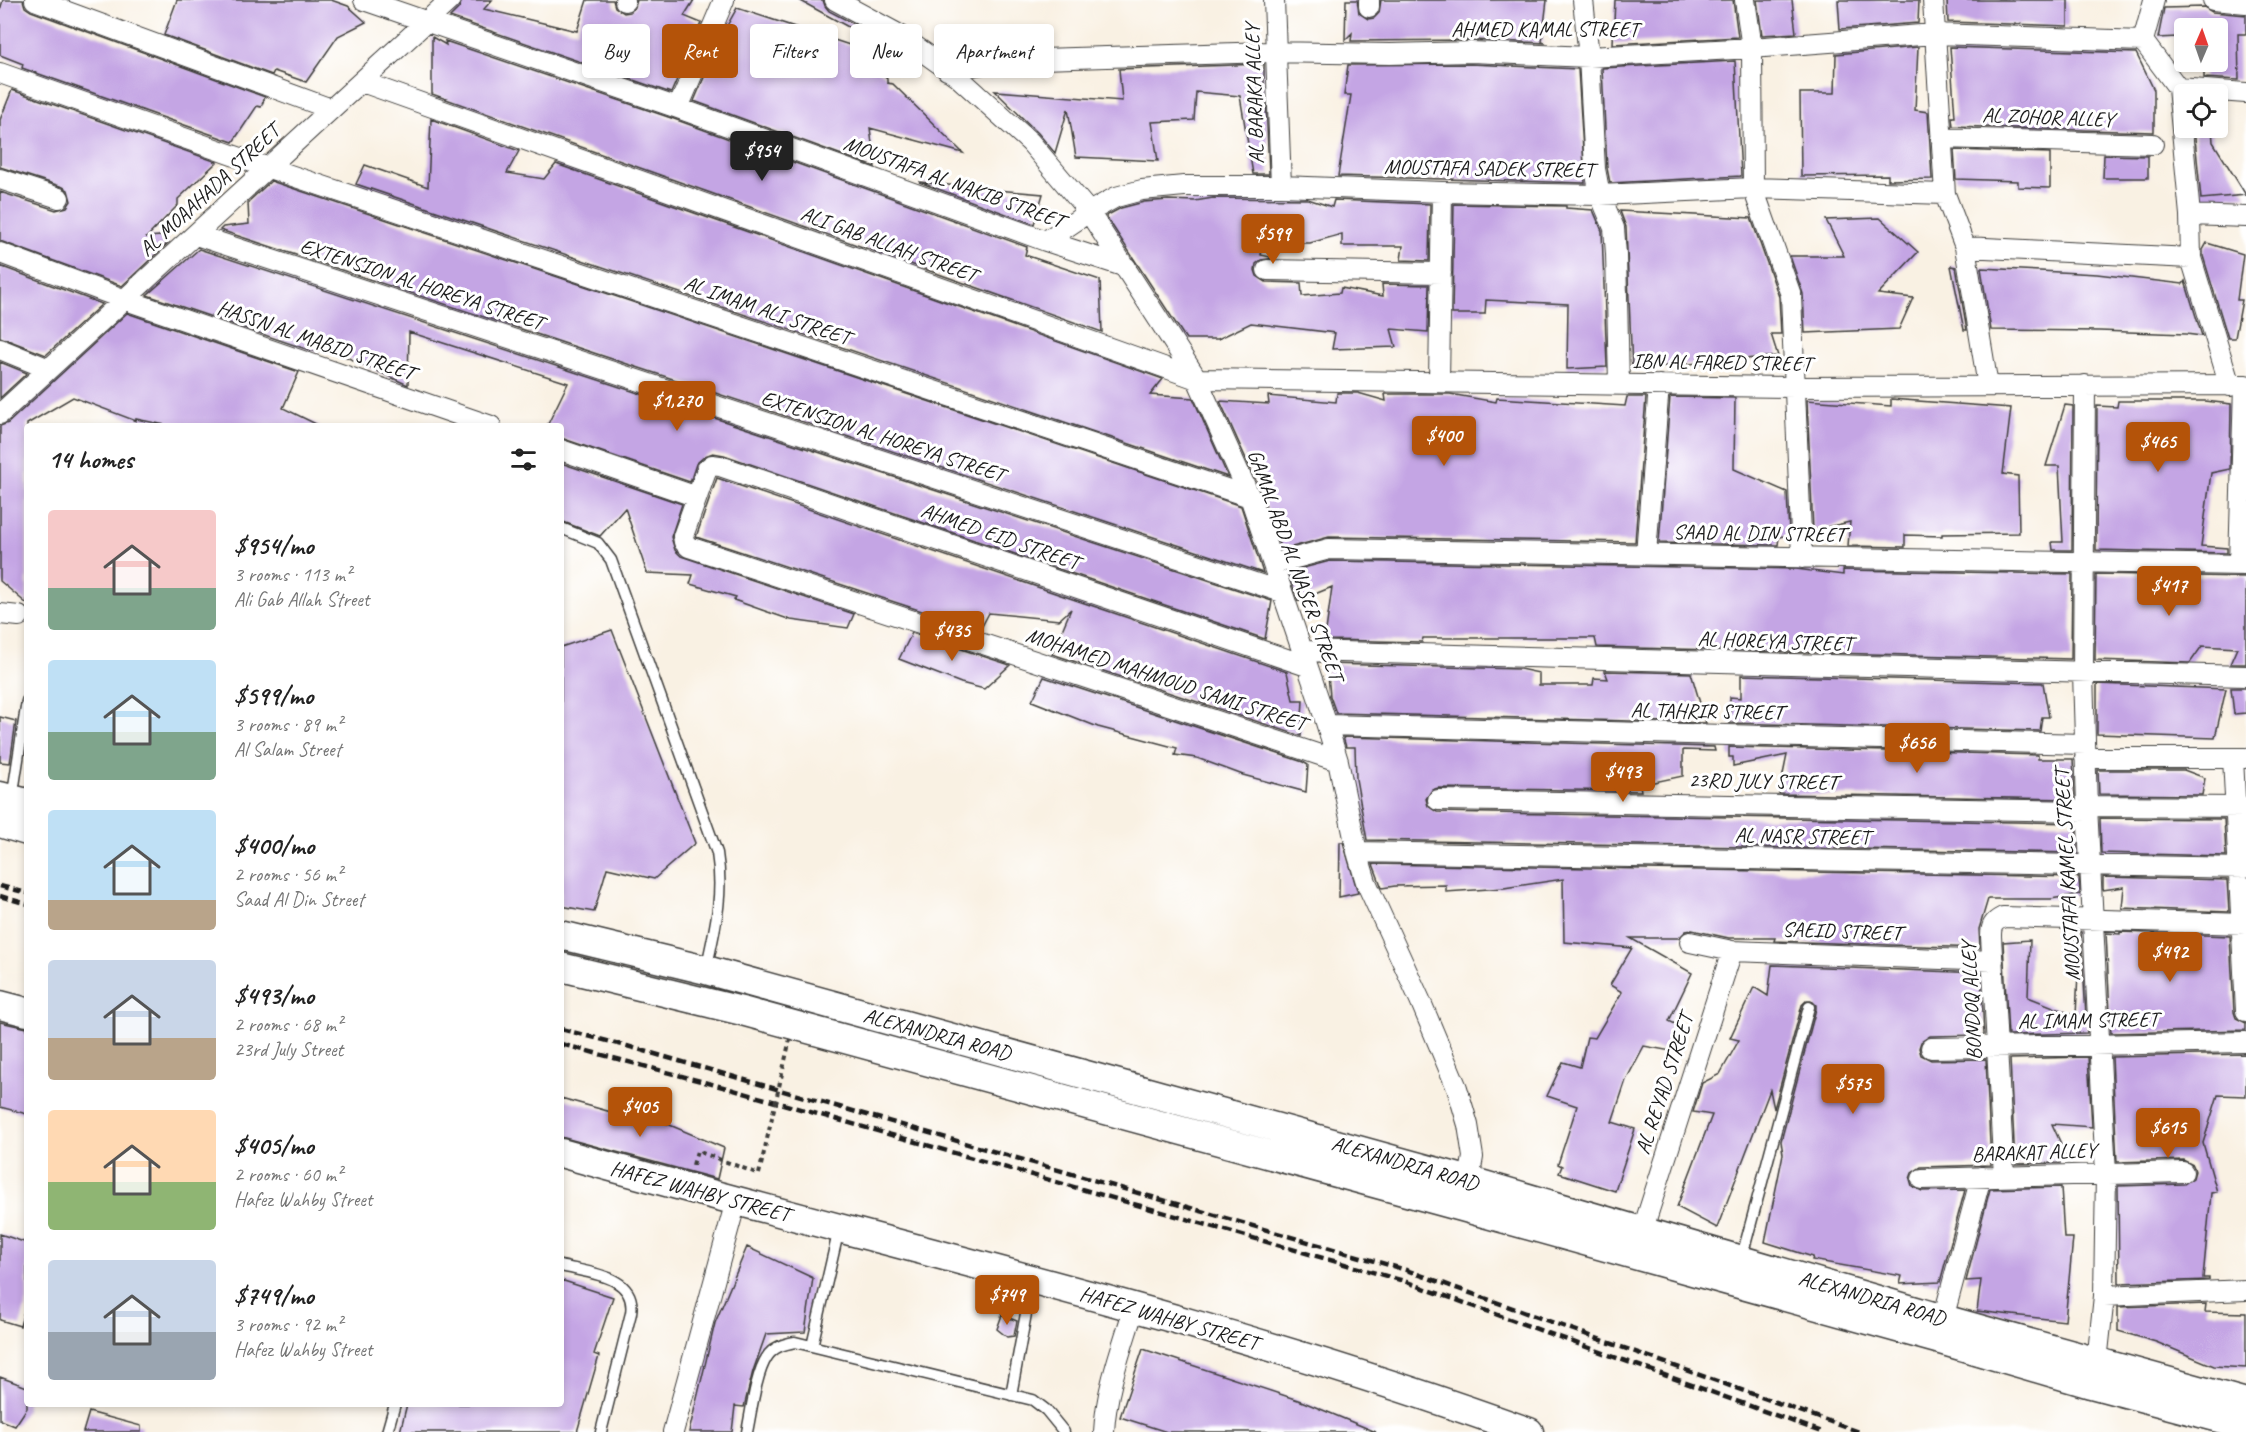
<!DOCTYPE html>
<html lang="en">
<head>
<meta charset="utf-8">
<style>
	body { margin:0; font-family:Caveat,sans-serif; background:#f6f6f6; color:#222; height:100vh; display:flex; flex-direction:column; font-size:22px; white-space:nowrap }
	* { box-sizing:border-box; margin:0 }
	p { font-size:20px; color:#767676 }
	.icon { flex:none; width:33px; height:33px; fill:none; stroke:currentColor; stroke-width:2; stroke-linecap:round; stroke-linejoin:round }
	.map { position:relative; flex:1; overflow:hidden }
	.sheet { position:absolute; left:24px; top:423px; width:540px; height:984px; display:flex; flex-direction:column; background:#fff; border-radius:6px; box-shadow:0 3px 9px #0003 }
	.sheet>* { flex:none }
	.top-card { position:absolute; left:582px; top:24px; width:570px; height:54px; display:flex; gap:12px }
	.needle { width:39px; rotate:2deg }
	.controls { position:absolute; left:2174px; top:18px; display:grid; gap:12px }
	.controls a { display:grid; place-items:center; width:54px; height:54px; border-radius:6px; background:#fff; box-shadow:0 3px 9px #0003; font-size:30px }
	.price { position:absolute; translate:-50% -51px; padding:0 14px; border-radius:6px; background:#b45309; color:#fff; font-size:20px; line-height:39px; filter:drop-shadow(0 2px 3px #0008) }
	.price::after { content:''; position:absolute; left:50%; top:36px; width:18px; height:14px; margin-left:-9px; background:inherit; clip-path:polygon(0 0,100% 0,50% 100%) }
	.price.active { background:#222; color:#fff }
	ul { padding:0; list-style:none }
	li { display:flex; align-items:center; gap:18px; height:150px; padding:0 24px }
	li span { display:grid; place-items:center; flex:none; width:168px; height:120px; border-radius:6px; color:#555 }
	li>.icon { margin-inline-start:auto }
	span .icon { width:72px; height:72px; fill:#fffc; stroke-width:1 }
	li b { font-size:26px }
	h2 { display:flex; justify-content:space-between; align-items:center; height:72px; padding:0 24px; font-size:26px }
	.tag { padding:0 21px; border-radius:6px; background:#fff; box-shadow:0 3px 9px #0003; font-size:21px; line-height:54px }
	.tag.active { background:#b45309; color:#fff }
	.map>svg:first-child { display:block }
	.building { fill:#c4a5e4 }
	.lines { fill:none; stroke-linecap:round; stroke-linejoin:round }
	.lane-casing { stroke:#3d3c3a; stroke-width:13 }
	.street-casing { stroke:#3d3c3a; stroke-width:22 }
	.secondary-casing { stroke:#3d3c3a; stroke-width:31 }
	.path { stroke:#3d3c3a; stroke-width:4; stroke-dasharray:4.5 4.5; stroke-linecap:butt }
	.lane { stroke:#fff; stroke-width:10 }
	.street { stroke:#fff; stroke-width:20 }
	.secondary { stroke:#fff; stroke-width:28 }
	.rail { stroke:#1c1c1c; stroke-width:4.5; stroke-dasharray:9 4.5; stroke-linecap:butt }
	.path-bridge { stroke:#3d3c3a; stroke-width:4; stroke-dasharray:4.5 4.5; stroke-linecap:butt }
	.labels { text-anchor:middle; stroke-width:6; stroke-linejoin:round; paint-order:stroke }
	.street-label { font-size:21px; fill:#1c1c1c; stroke:#fff }
</style>
</head>
<body>
<div class="map">
<svg width="2246" height="1432" viewBox="0 0 2246 1432">
	<rect width="100%" height="100%" fill="#fff"/>
	<filter id="ink" filterUnits="userSpaceOnUse"><feTurbulence type="fractalNoise" baseFrequency=".0167" numOctaves="2"/><feDisplacementMap in="SourceGraphic" scale="12" xChannelSelector="R" yChannelSelector="G"/><feConvolveMatrix kernelMatrix="1 2 1 2 8 2 1 2 1" color-interpolation-filters="sRGB"/></filter>
	<filter id="wash" filterUnits="userSpaceOnUse"><feTurbulence type="fractalNoise" baseFrequency=".008" numOctaves="4" result="noise"/><feDisplacementMap in="SourceGraphic" scale="24" xChannelSelector="R" yChannelSelector="G"/><feGaussianBlur stdDeviation="1.35" result="paint"/><feColorMatrix in="noise" values="0 0 0 0 0 0 0 0 0 0 0 0 0 0 0 0 0 1.4 0 .05"/><feComposite in="paint" operator="in"/></filter>
	<g filter="url(#wash)">
		<rect width="100%" height="100%" fill="#f9f1e3"/>
		<g id="blocks">
			<path class="building" d="M3 0H23L25 7 31 11 265 97 261 107 257 106 233 142 22 68 23 64 0 55V10Z
				M177 0H331L348 6 366 22 338 36 306 82 274 71 272 75 164 35Z
				M462 0H492L484 9 577 31 587 0H613L615 7 624 13 630 12 635 7 637 0H694L684 16 701 23 671 93 450 17 459 8Z
				M799 0H823L825 6 829 11 875 35 874 41Z
				M1346 0H1357L1359 13 1368 19 1374 18 1379 13 1381 0H1547L1542 42 1546 43 1472 40 1351 41 1352 33 1345 40Z
				M1615 0H1733L1738 37 1613 44Z
				M1757 0H1792L1796 33 1762 35Z
				M1838 0H1919L1918 23 1840 29Z
				M1947 0H2068V26L1948 22Z
				M2204 7 2212 12 2246 15V34H2238L2239 80 2204 78V62H2217V28H2184V39H2177V37L2158 38 2164 8Z
				M737 8 874 53 873 64 887 78V83L893 84 963 153 870 128 875 167 694 101 723 33Z
				M432 37 446 45 445 41 674 119 1027 247 1025 255 1100 280 1102 332 432 94Z
				M1918 47 1915 110 1928 112 1932 179 1888 180V175L1801 176 1800 93H1835L1836 54Z
				M1950 47 2136 53 2154 90V132L1953 126 1952 117H1955Z
				M1735 61 1741 176 1610 183 1607 168 1602 68Z
				M1264 64V102H1266L1269 174H1253L1240 96 1196 92 1194 120 1152 122 1158 161 1076 157 1068 109 1055 153 1038 133 995 91 1122 101 1119 69Z
				M1471 64 1578 69 1585 183 1338 176 1351 95H1344L1348 65Z
				M12 90 217 162 178 199V205L147 237 160 236 169 242 122 286 0 241V192L56 210 67 207 71 201 68 190 63 187 0 167V120Z
				M431 119 519 151 507 173 544 179 556 164 1163 379 1150 395 1193 398 1228 477 356 184 365 165 428 187Z
				M2194 128H2212L2213 142 2246 195 2201 199Z
				M1954 150 2050 153V188L2018 187V181L1956 179Z
				M2104 155 2148 156V178H2103Z
				M271 181 1241 506 1263 573 220 230 223 227 249 224 248 202Z
				M919 182 997 190 1043 194 1034 224Z
				M1213 198 1308 199 1332 207 1334 200 1430 204 1429 261 1401 260 1403 246H1342V234L1310 243H1297L1298 246 1262 245 1261 255 1275 258 1261 260 1256 264 1255 270 1257 276 1266 282 1301 283 1302 296 1340 293 1341 288 1383 296 1382 284 1429 285 1428 332 1391 329 1396 347 1332 349 1335 333 1251 323 1218 339H1186L1106 216 1121 208 1144 202 1168 200 1195 201Z
				M1454 204 1566 206V208L1593 210 1602 231 1607 367 1567 369 1568 304 1486 300 1485 314H1452Z
				M1620 211 1751 218 1779 297 1781 334H1771L1778 356 1632 369 1626 227Z
				M1880 218 1918 252 1878 294 1913 298 1899 329 1805 333 1803 294 1790 256H1844L1826 220Z
				M2207 243 2243 254 2237 300H2242L2235 338H2228L2203 256V250Z
				M199 249 1272 601 1265 639 724 455 713 453 705 456 696 464 690 482 561 438V426H547L568 383 409 332 408 385 320 345 318 352 309 350 147 295Z
				M0 266 102 304 46 355 0 337Z
				M1951 266 1956 267 1967 330H1964Z
				M1981 268 2097 274 2183 284 2185 281 2202 336 2186 334 2099 331 1991 330Z
				M127 313 299 372 283 408 320 426H170L136 419V421L73 397 27 424V604L0 581V426L8 423Z
				M0 362 27 373 0 398Z
				M1337 393H1358L1386 401 1385 394H1450L1496 402 1497 398 1625 406 1627 397H1646L1635 542 1329 537 1281 550 1261 492 1220 401 1269 404 1268 396 1336 402Z
				M1670 397 1735 398 1734 469 1787 492 1789 535 1779 537 1778 545 1659 543Z
				M1891 399 2011 408 2003 474 2018 476 2019 533 1942 534V536L1905 535V547L1848 546 1850 522 1813 530 1807 400 1891 406Z
				M2118 401H2205L2231 404 2230 469 2211 473 2201 546 2227 548V553L2096 550 2097 406 2117 407Z
				M2065 405 2073 406 2072 550H2053L2052 542H2063L2059 466H2046Z
				M561 463 682 504 671 537 675 550 681 556 854 614 848 628 791 620 762 610 734 600 736 597 690 584 693 575 647 573 625 508 600 536 561 521Z
				M717 478 1287 672 1293 700H1303L1301 736 1052 654 1071 609 1059 620 989 613 980 630 696 537Z
				M1330 561 1796 569 1843 575V570L2072 574 2071 659 1597 647 1595 638H1423L1422 642 1329 640V638H1325L1332 587 1298 601 1288 572Z
				M2096 574 2246 577V664H2230L2237 648 2202 646 2190 663 2095 660Z
				M612 630 695 843 654 879 607 868 594 912 561 906V647Z
				M912 633 1010 665 984 689 961 683 899 659Z
				M1327 664 1520 669 1539 673V685H1593L1594 678 1608 679 1605 671 1691 673 1706 723 1336 713 1330 696Z
				M1741 675 2043 683 2049 717H2042L2040 731 1730 723V697L1741 698Z
				M1044 677 1303 762 1308 765 1306 792 1243 775 1197 758 1175 755 1177 748 1098 727 1032 701Z
				M2097 684 2226 689 2215 738 2097 734Z
				M2231 688H2246V713L2234 714Z
				M0 717 16 721 10 763 0 762Z
				M1343 737 1714 747 1715 751 1683 750V776L1640 785 1641 791 1438 788 1432 790 1426 799 1428 806 1437 812 2076 823 2077 853 1367 840 1356 779 1355 747H1346Z
				M1729 747 2038 755V759H2073L2075 799 1779 794 1787 755 1733 766V757H1729Z
				M2098 770H2184L2205 778 2202 795 2099 794Z
				M2100 818 2224 819 2226 856 2101 853Z
				M1340 842H1343L1358 893 1339 897Z
				M1373 864 2079 877 2080 894 2051 899H1988L1979 929 1980 948 1774 941 1775 938H1729L1692 930 1686 931 1679 938H1630L1692 973 1669 1021 1679 1026 1671 1051 1644 1046 1626 1080 1612 1122 1635 1129 1615 1191 1559 1173 1562 1166 1558 1164 1577 1106 1547 1096 1563 1062 1580 1067 1587 1037 1595 1038 1622 992 1610 985 1632 948 1564 942 1563 879 1504 888 1446 892V885L1395 886 1382 888Z
				M2103 877 2227 880 2229 912 2122 908 2124 887 2103 890Z
				M2074 931 2081 932 2087 1033 2008 1035 2003 942 2030 940 2028 997 2076 1016 2078 972Z
				M2120 932 2230 936 2234 1012 2236 1018 2246 1023V1030L2111 1033 2106 933 2120 934Z
				M1772 965 1981 973 1984 1035 1930 1036 1921 1042 1919 1048 1921 1055 1931 1060 1986 1059 1991 1165 1921 1167 1912 1173 1910 1179 1912 1186 1922 1191 1965 1190 1940 1282 1900 1284 1902 1276 1812 1260 1813 1257 1765 1242 1783 1154 1781 1141 1816 1009V1005L1811 1000H1807L1802 1005 1774 1109 1770 1090 1717 1228 1677 1207 1712 1115 1693 1112 1702 1083 1720 1074 1739 1040 1730 1038 1754 987 1768 996Z
				M0 1022 27 1028V1114L0 1107Z
				M2246 1054V1096L2218 1095 2203 1143 2217 1192 2211 1193 2203 1278H2209V1280L2119 1283 2118 1186 2184 1184 2193 1178 2195 1171 2193 1165 2183 1160 2117 1162 2112 1057Z
				M2088 1057 2092 1127 2052 1124 2068 1159 2059 1160 2060 1163 2015 1164 2010 1059Z
				M561 1098 629 1117 632 1109 724 1148 717 1179 561 1137Z
				M2061 1187 2064 1238H2073L2065 1321 1977 1311 1981 1280 1966 1281 1990 1189Z
				M0 1234 27 1243V1301L20 1326 0 1320Z
				M747 1247 813 1278 805 1332 766 1334 753 1371 744 1407 735 1406 732 1432H689L715 1323Z
				M561 1280 613 1297 594 1354 599 1356 577 1432H400L407 1404H561Z
				M2206 1304 2205 1312 2246 1313V1368L2214 1366 2156 1342 2118 1331V1307Z
				M1002 1315 1017 1321 1014 1336 1007 1337 997 1329Z
				M1143 1349 1301 1401 1376 1432H1167L1120 1417Z
				M0 1377 27 1387V1408L15 1426 0 1420Z
				M89 1412 141 1426V1432H83Z"/>
		</g>
	</g>
	<g filter="url(#ink)">
		<use href="#blocks" fill-opacity="0" stroke="#3d3c3a" stroke-width="1.5"/>
		<g class="lines">
			<defs>
				<path id="lane" d="M561 528 598 543 611 560 717 853C724 896 715 928 706 970
					M12 799 27 701
					M1741 1260 1809 1007
					M561 1266C588 1273 637 1275 631 1313L601 1432
					M812 1346 839 1229
					M1011 1395 1032 1281
					M387 1432 395 1404
					M747 1432C751 1413 756 1373 767 1357 773 1347 784 1344 795 1342L1033 1400 1046 1410 1064 1432"/>
				<path id="street" d="M35 0 331 109
					M364 0 678 108 1046 241 1126 267
					M835 0 898 34 957 76 1030 142 1089 212 1197 379 1250 497 1319 700 1338 761 1357 852 1366 882 1420 1000 1457 1088 1468 1125 1473 1157 1467 1191
					M1274 0 1281 186
					M1369 0V7
					M1583 0 1589 57 1595 169 1600 195 1614 228 1616 254 1619 384
					M1745 0 1752 48 1753 188 1791 295 1802 558
					M1933 0 1945 194 1965 247 1988 386
					M2154 0 2143 41 2178 88 2190 215 2191 258 2230 386
					M2213 0 2246 3
					M625 1V0
					M947 70 1009 60 1269 52 1390 54 1471 52 1589 57 1752 48 1934 34 2143 41
					M0 73 269 168 1250 497
					M362 82 1197 379 1795 387 2246 385
					M2178 88 2246 93
					M678 108 724 0
					M1941 138 2153 144
					M0 179 59 198
					M2190 215 2246 217
					M196 235 1282 592
					M1046 241 1089 212 1116 197 1142 190 1184 186H1281L1442 192 1600 195 1753 188 1945 194
					M1965 247 2191 258
					M0 253 126 300 491 426
					M1267 270 1441 273
					M0 349 49 369
					M1439 382 1442 192
					M2085 385 2083 673 2087 806 2106 1174 2104 1296 2097 1362
					M0 414 450 0
					M561 450 697 497
					M1646 554 1659 385
					M1273 564 1329 549 2246 565
					M2239 565 2244 385
					M0 614 19 616
					M1302 651 2246 676
					M1307 666 720 466 712 465 707 469 683 536 684 542 689 547 1338 761
					M1327 725 2085 744
					M2085 758H2245
					M2233 758 2246 1011
					M1438 800 2087 811
					M2087 806 2246 807
					M1357 852 2246 868
					M1690 942 1732 951 1993 961
					M1931 1048 2246 1042
					M2004 1177 1991 936C1991 926 1993 922 2003 917L2246 924
					M1922 1179 2183 1172
					M1642 1232 1732 951
					M2104 1296 2246 1290
					M1943 1319 1981 1177
					M673 1432 736 1201
					M1104 1432C1106 1389 1122 1348 1134 1308"/>
				<path id="secondary" d="M0 796 27 803
					M0 823 27 831
					M561 935 706 970 1470 1181 1943 1319 2246 1403
					M561 967 742 1011 1462 1207 1937 1339 2091 1384 2246 1425
					M0 1005 27 1012
					M561 1153C884 1244 1213 1317 1529 1432"/>
			</defs>
			<use href="#lane" class="lane-casing"/>
			<use href="#street" class="street-casing"/>
			<use href="#secondary" class="secondary-casing"/>
			<path class="path" d="M693 1165 697 1151 759 1174"/>
			<use href="#lane" class="lane"/>
			<use href="#street" class="street"/>
			<use href="#secondary" class="secondary"/>
			<path class="rail" d="M0 886 27 893
				M0 896 27 904
				M561 1029 627 1046 1406 1270 1859 1432
				M561 1044 723 1087 1404 1281 1822 1432"/>
			<path class="path-bridge" d="M759 1174 790 1039"/>
		</g>
	</g>
	<g class="labels">
		<g class="street-label">
			<text x="1545" y="36">AHMED KAMAL STREET</text>
			<text transform="translate(1254 94) rotate(-92)" y="7">AL BARAKA ALLEY</text>
			<text transform="translate(2048 117) rotate(2)" y="7">AL ZOHOR ALLEY</text>
			<text transform="translate(1489 168) rotate(1)" y="7">MOUSTAFA SADEK STREET</text>
			<text transform="translate(954 182) rotate(20)" y="7">MOUSTAFA AL NAKIB STREET</text>
			<text transform="translate(209 190) rotate(-43)" y="7">AL MOAAHADA STREET</text>
			<text transform="translate(889 244) rotate(20)" y="7">ALI GAB ALLAH STREET</text>
			<text transform="translate(422 284) rotate(18)" y="7">EXTENSION AL HOREYA STREET</text>
			<text transform="translate(767 310) rotate(19)" y="7">AL IMAM ALI STREET</text>
			<text transform="translate(316 340) rotate(19)" y="7">HASSN AL MABID STREET</text>
			<text transform="translate(1722 362) rotate(1)" y="7">IBN AL FARED STREET</text>
			<text transform="translate(883 436) rotate(18)" y="7">EXTENSION AL HOREYA STREET</text>
			<text transform="translate(1759 533) rotate(1)" y="7">SAAD AL DIN STREET</text>
			<text transform="translate(1000 536) rotate(19)" y="7">AHMED EID STREET</text>
			<text transform="translate(1296 565) rotate(70)" y="7">GAMAL ABD AL NASER STREET</text>
			<text transform="translate(1775 641) rotate(2)" y="7">AL HOREYA STREET</text>
			<text transform="translate(1166 679) rotate(18)" y="7">MOHAMED MAHMOUD SAMI STREET</text>
			<text transform="translate(1707 711) rotate(1)" y="7">AL TAHRIR STREET</text>
			<text transform="translate(1763 781) rotate(1)" y="7">23RD JULY STREET</text>
			<text transform="translate(1802 836) rotate(1)" y="7">AL NASR STREET</text>
			<text transform="translate(2067 875) rotate(-93)" y="7">MOUSTAFA KAMEL STREET</text>
			<text transform="translate(1842 931) rotate(2)" y="7">SAEID STREET</text>
			<text transform="translate(1971 1001) rotate(-93)" y="7">BONDOQ ALLEY</text>
			<text transform="translate(2088 1020) rotate(-1)" y="7">AL IMAM STREET</text>
			<text transform="translate(937 1034) rotate(15)" y="7">ALEXANDRIA ROAD</text>
			<text transform="translate(1664 1084) rotate(-72)" y="7">AL REYAD STREET</text>
			<text transform="translate(2034 1152) rotate(-2)" y="7">BARAKAT ALLEY</text>
			<text transform="translate(1405 1163) rotate(16)" y="7">ALEXANDRIA ROAD</text>
			<text transform="translate(700 1191) rotate(15)" y="7">HAFEZ WAHBY STREET</text>
			<text transform="translate(1872 1298) rotate(16)" y="7">ALEXANDRIA ROAD</text>
			<text transform="translate(1169 1318) rotate(16)" y="7">HAFEZ WAHBY STREET</text>
		</g>
	</g>
</svg>
<div class="controls">
<a><svg class="needle" viewBox="-14 -14 28 28"><path d="M0-13l5 13h-10z" fill="#e53935"/><path d="M0 13l5-13h-10z" fill="#767676"/></svg></a>
<a><svg class="icon" aria-label="locate" viewBox="0 0 24 24"><circle cx="12" cy="12" r="6"/><path d="M12 2v4M12 18v4M2 12h4M18 12h4"/></svg></a>
</div>
<b class="price active" style="left:762px;top:182px">$954</b>
<b class="price" style="left:1273px;top:265px">$599</b>
<b class="price" style="left:677px;top:432px">$1,270</b>
<b class="price" style="left:1444px;top:467px">$400</b>
<b class="price" style="left:2158px;top:473px">$465</b>
<b class="price" style="left:2169px;top:617px">$417</b>
<b class="price" style="left:952px;top:662px">$435</b>
<b class="price" style="left:1917px;top:774px">$656</b>
<b class="price" style="left:1623px;top:803px">$493</b>
<b class="price" style="left:2170px;top:983px">$492</b>
<b class="price" style="left:1853px;top:1115px">$575</b>
<b class="price" style="left:640px;top:1138px">$405</b>
<b class="price" style="left:2168px;top:1159px">$615</b>
<b class="price" style="left:1007px;top:1326px">$749</b>
<div class="top-card">
<a class="tag">Buy</a>
<a class="tag active">Rent</a>
<a class="tag">Filters</a>
<a class="tag">New</a>
<a class="tag">Apartment</a>
</div>
<section class="sheet">
<h2>14 homes<svg class="icon" aria-label="filters" viewBox="0 0 24 24"><path d="M4 7h16M4 17h16"/><circle cx="9" cy="7" r="2"/><circle cx="15" cy="17" r="2"/></svg></h2>
<ul>
<li><span style="background:linear-gradient(#f6c9c9 65%,#7fa58c 0)"><svg class="icon" aria-label="home" viewBox="0 0 24 24"><path d="M3 11l9-7 9 7M6 9v11h12V9"/></svg></span><div><b>$954/mo</b><p>3 rooms · 113 m²</p><p>Ali Gab Allah Street</p></div></li>
<li><span style="background:linear-gradient(#bfe0f5 60%,#7fa58c 0)"><svg class="icon" aria-label="home" viewBox="0 0 24 24"><path d="M3 11l9-7 9 7M6 9v11h12V9"/></svg></span><div><b>$599/mo</b><p>3 rooms · 89 m²</p><p>Al Salam Street</p></div></li>
<li><span style="background:linear-gradient(#bfe0f5 75%,#b9a48a 0)"><svg class="icon" aria-label="home" viewBox="0 0 24 24"><path d="M3 11l9-7 9 7M6 9v11h12V9"/></svg></span><div><b>$400/mo</b><p>2 rooms · 56 m²</p><p>Saad Al Din Street</p></div></li>
<li><span style="background:linear-gradient(#c9d6e8 65%,#b9a48a 0)"><svg class="icon" aria-label="home" viewBox="0 0 24 24"><path d="M3 11l9-7 9 7M6 9v11h12V9"/></svg></span><div><b>$493/mo</b><p>2 rooms · 68 m²</p><p>23rd July Street</p></div></li>
<li><span style="background:linear-gradient(#ffd9b3 60%,#8fb573 0)"><svg class="icon" aria-label="home" viewBox="0 0 24 24"><path d="M3 11l9-7 9 7M6 9v11h12V9"/></svg></span><div><b>$405/mo</b><p>2 rooms · 60 m²</p><p>Hafez Wahby Street</p></div></li>
<li><span style="background:linear-gradient(#c9d6e8 60%,#9aa5b1 0)"><svg class="icon" aria-label="home" viewBox="0 0 24 24"><path d="M3 11l9-7 9 7M6 9v11h12V9"/></svg></span><div><b>$749/mo</b><p>3 rooms · 92 m²</p><p>Hafez Wahby Street</p></div></li>
</ul>
</section>
</div>
</body>
</html>
